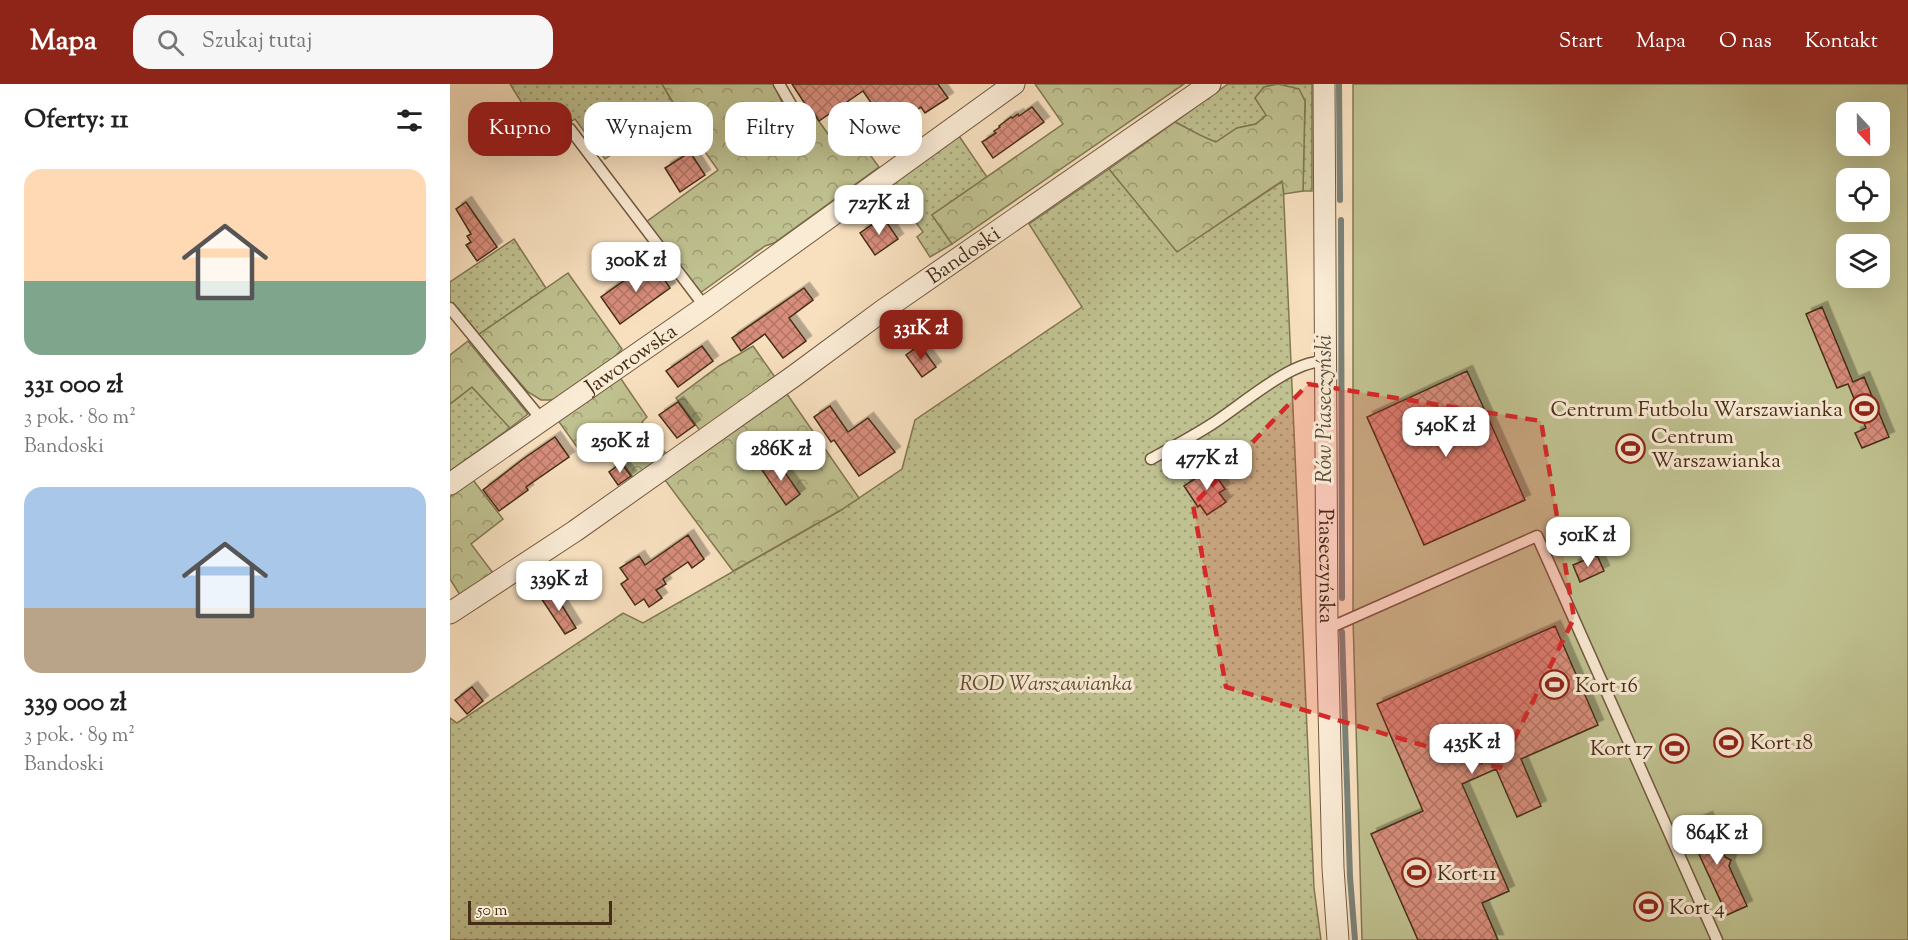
<!DOCTYPE html>
<html lang="pl">
<head>
<meta charset="utf-8">
<style>
	body { margin:0; font-family:"Sorts Mill Goudy",serif; background:#f6f6f6; color:#222; height:100vh; display:flex; flex-direction:column; font-size:22px; white-space:nowrap }
	* { box-sizing:border-box; margin:0 }
	p { font-size:20px; color:#767676 }
	.icon { flex:none; width:33px; height:33px; fill:none; stroke:currentColor; stroke-width:2; stroke-linecap:round; stroke-linejoin:round }
	.map { position:relative; flex:1; overflow:hidden }
	.panel { display:flex; flex-direction:column; background:#fff; width:450px }
	.panel>* { flex:none }
	.top-card { position:absolute; left:18px; top:18px; width:570px; height:54px; display:flex; gap:12px }
	.needle { width:39px; rotate:158deg }
	.fabs { position:absolute; left:1386px; top:18px; display:grid; gap:12px }
	.fabs a { display:grid; place-items:center; width:54px; height:54px; border-radius:12px; background:#fff; box-shadow:0 6px 24px #0002; font-size:30px }
	.scale { position:absolute; left:18px; bottom:15px; width:144px; box-sizing:border-box; padding-left:6px; border:3px solid #452d16; border-top:0; font-size:16px; line-height:21px; white-space:nowrap; color:#452d16; -webkit-text-stroke:4px #faebd5; paint-order:stroke }
	.price { position:absolute; translate:-50% -51px; padding:0 14px; border-radius:12px; background:#fff; color:#222; font-size:20px; line-height:39px; filter:drop-shadow(0 2px 3px #0008) }
	.price::after { content:''; position:absolute; left:50%; top:36px; width:18px; height:14px; margin-left:-9px; background:inherit; clip-path:polygon(0 0,100% 0,50% 100%) }
	.price.current { background:#8f2418; color:#fff }
	ul { padding:0; list-style:none }
	li { display:grid; align-content:center; gap:12px; height:318px; padding:0 24px }
	li span { display:grid; place-items:center; height:186px; border-radius:18px; color:#555 }
	li>.icon { margin-inline-start:auto }
	span .icon { width:108px; height:108px; fill:#fffc; stroke-width:1 }
	li b { font-size:26px }
	h2 { display:flex; justify-content:space-between; align-items:center; height:72px; padding:0 24px; font-size:26px }
	.chip { padding:0 21px; border-radius:18px; background:#fff; box-shadow:0 6px 24px #0002; font-size:21px; line-height:54px }
	.chip.current { background:#8f2418; color:#fff }
	header { display:flex; align-items:center; gap:36px; box-sizing:border-box; height:84px; padding:0 30px; background:#8f2418; color:#fff }
	header strong { font-size:28px }
	nav { display:flex; gap:33px; margin-inline-start:auto; font-size:21px }
	.search { width:420px; height:54px; background:#f6f6f6; display:flex; align-items:center; gap:15px; box-sizing:border-box; padding:0 21px; border-radius:18px; color:#767676; font-size:22px }
	main { display:flex; flex:1; min-height:0 }
	.map>svg:first-child { display:block }
	.grass { fill:url(#grass-dots); stroke:#827753; stroke-width:1.5 }
	.forest { fill:url(#forest-crowns); stroke:#827753; stroke-width:1.5 }
	.pitch { fill:#c0c190; stroke:#827753; stroke-width:1.5; fill-rule:evenodd }
	.lines { fill:none; stroke-linecap:round; stroke-linejoin:round }
	.stream { stroke:#7b8278; stroke-width:6 }
	.building { fill:url(#building-cross-hatch); stroke:#452d16; stroke-width:1.5; filter:url(#shadow) }
	.lane-casing { stroke:#725a40; stroke-width:13 }
	.street-casing { stroke:#725a40; stroke-width:23 }
	.lane { stroke:#faebd5; stroke-width:10 }
	.street { stroke:#faebd5; stroke-width:21 }
	.marked { fill:#d62828; fill-opacity:0.2; stroke:#d62828; stroke-width:4.5; stroke-dasharray:12 8; stroke-linejoin:round }
	.labels { text-anchor:middle; stroke-width:6; stroke-linejoin:round; paint-order:stroke }
	.street-label { font-size:21px; fill:#452d16; stroke:#faebd5 }
	.poi-label { font-size:21px; fill:#452d16; stroke:#faebd5; text-anchor:start }
	.park-label { font-size:21px; font-style:italic; fill:#5e4b2e; stroke:#faebd5 }
	.water-label { font-size:22px; font-style:italic; fill:#5c503f; stroke:#faebd5 }
</style>
</head>
<body>
<header>
<strong>Mapa</strong>
<div class="search"><svg class="icon" aria-label="search" viewBox="0 0 24 24"><circle cx="10" cy="10" r="6"/><path d="M15 15l6 6"/></svg>Szukaj tutaj</div>
<nav><a>Start</a><a>Mapa</a><a>O nas</a><a>Kontakt</a></nav>
</header>
<main>
<section class="panel">
<h2>Oferty: 11<svg class="icon" aria-label="filters" viewBox="0 0 24 24"><path d="M4 7h16M4 17h16"/><circle cx="9" cy="7" r="2"/><circle cx="15" cy="17" r="2"/></svg></h2>
<ul>
<li><span style="background:linear-gradient(#ffd9b3 60%,#7fa58c 0)"><svg class="icon" aria-label="home" viewBox="0 0 24 24"><path d="M3 11l9-7 9 7M6 9v11h12V9"/></svg></span><div><b>331 000 zł</b><p>3 pok. · 80 m²</p><p>Bandoski</p></div></li>
<li><span style="background:linear-gradient(#a9c7e8 65%,#b9a48a 0)"><svg class="icon" aria-label="home" viewBox="0 0 24 24"><path d="M3 11l9-7 9 7M6 9v11h12V9"/></svg></span><div><b>339 000 zł</b><p>3 pok. · 89 m²</p><p>Bandoski</p></div></li>
</ul>
</section>
<div class="map">
<svg width="1458" height="856" viewBox="0 0 1458 856">
	<defs>
		<pattern id="grass-dots" width="8" height="8" patternUnits="userSpaceOnUse" patternTransform="scale(1.5)"><rect width="8" height="8" fill="#c0c190"/><path d="M2 2h.1M6 6h.1" fill="none" stroke="#9e9d75" stroke-width="1.8" stroke-linecap="round"/></pattern>
		<pattern id="forest-crowns" width="20" height="18" patternUnits="userSpaceOnUse" patternTransform="scale(1.5)"><rect width="20" height="18" fill="#c0c190"/><path d="M2 6a3 3 0 1 1 6 0M12 15a3 3 0 1 1 6 0" fill="none" stroke="#9e9d75"/></pattern>
		<pattern id="building-cross-hatch" width="8" height="8" patternUnits="userSpaceOnUse" patternTransform="scale(1.5)"><rect width="8" height="8" fill="#d88d7b"/><path d="M0 0l8 8M0 8l8-8" fill="none" stroke="#b17464"/></pattern>
		<filter id="shadow"><feDropShadow dx="5.5" dy="-5.5" stdDeviation="0" flood-color="#0004"/></filter>
	</defs>
	<rect width="100%" height="100%" fill="#f8e0bf"/>
	<filter id="stains"><feTurbulence type="fractalNoise" baseFrequency=".00333" numOctaves="4"/><feColorMatrix values="0 0 0 0 .2 0 0 0 0 .09 0 0 0 0 .02 0 0 0 .5 -.17"/></filter>
	<radialGradient id="worn" r=".72"><stop offset=".6" stop-color="#630" stop-opacity="0"/><stop offset="1" stop-color="#630" stop-opacity=".3"/></radialGradient>
	<path class="grass" d="M60 0H212L227 26 155 75 125 35 109 46 93 53Z
		M778 0H828L814 3 805 14 817 31 806 40 787 44 766 58C751 53 739 45 725 38Z
		M834 0H862V107H853L855 17Z
		M509 52 537 93 482 131 502 160 480 173 467 153 473 148 438 101Z
		M659 85 727 167 833 97 864 804 871 856H0V634L7 639 173 529 193 539 391 426 452 385 465 336 632 223 579 140Z
		M64 155 96 204 28 251 0 218V198Z
		M22 303 60 344 0 387V320Z"/>
	<path class="forest" d="M212 0H324L340 37 361 26 393 71 407 62 414 71 418 68 429 83 324 159 315 162 250 209 196 138 268 86 240 47Z
		M585 0H734L502 160 482 131 613 40Z
		M828 0 849 5 855 17 853 107 834 110 832 97 727 168 659 85 725 38C739 45 751 53 766 58L787 44 806 40 816 31 805 14 814 3Z
		M118 189 172 265 159 279 104 316H91L78 308 28 251Z
		M18 257 78 330 60 344 22 303 0 320V271Z
		M303 262 327 296 251 348 226 314 269 282Z
		M169 292 197 333 192 338 217 371 184 395 160 361 137 377 107 335Z
		M337 310 409 414 391 426 283 487 215 396Z
		M23 396 53 435 21 460 43 489 10 511 0 495V413Z"/>
	<path class="pitch" d="M903 0H1458V856H912L903 534ZM1396 28H1430V62H1396ZM1396 94H1430V128H1396ZM1396 160H1430V194H1396Z"/>
	<g class="lines">
		<path class="stream" d="M889 0 890 116
			M891 136 892 514
			M892 548 900 793 905 856"/>
	</g>
	<path class="building" d="M342 0H488L498 14 475 29 471 23 440 46 413 7 369 37 361 24 359 26Z
		M582 23 594 38 543 74 532 58 546 49 544 47 550 43 549 42 561 33 562 34 568 30 569 32Z
		M240 68 255 91 230 108 215 84Z
		M16 118 47 163 27 177 16 161 21 158 17 152 21 150 6 125Z
		M433 133 448 155 425 171 410 149Z
		M202 177 220 204 170 240 151 213Z
		M354 204 363 216 339 234 356 257 333 274 315 250 291 267 282 254Z
		M1372 223 1403 298 1414 293 1439 353 1412 364 1405 349 1416 344 1398 300 1387 304 1356 230Z
		M470 261 486 283 472 293 456 271Z
		M252 262 263 277 228 303 216 287Z
		M1017 287 1075 416 974 461 917 333Z
		M228 318 245 341 227 354 209 331Z
		M380 322 398 348 418 334 445 368 409 392 384 356 381 358 364 333Z
		M105 353 119 373 76 403 78 406 49 427 33 406 73 375Z
		M326 376 350 410 336 421 312 386Z
		M171 379 181 392 168 401 159 388Z
		M761 384 775 405 769 409 776 418 757 431 750 421 748 423 734 402Z
		M238 451 254 475 242 484 238 478 213 495 216 500 206 506 212 514 199 523 194 515 185 521 171 500 178 495 170 484 189 472 195 481Z
		M1147 471 1154 487 1130 498 1123 481Z
		M103 507 126 544 115 550 91 514Z
		M1105 542 1148 641 1071 675 1091 722 1067 733 1046 685 1012 700 1059 807 1032 819 1048 856H968L921 750 973 727 927 620Z
		M22 603 33 617 17 630 5 616Z
		M1257 733 1275 773 1281 776 1279 782 1297 822 1277 831 1236 742Z"/>
	<g class="lines">
		<defs>
			<path id="lane" d="M329 0 346 29
				M120 45 255 223
				M0 224 92 336
				M701 375C721 364 742 353 762 340 789 323 843 275 874 278
				M877 545 1087 452 1267 856"/>
			<g id="street">
				<path id="s1" d="M874 0 877 545 883 784 888 856"/>
				<path id="s2" d="M0 400 255 223 564 0"/>
				<path id="s3" d="M0 529 125 447 344 292 432 227 760 0"/>
			</g>
		</defs>
		<use href="#lane" class="lane-casing"/>
		<use href="#street" class="street-casing"/>
		<use href="#lane" class="lane"/>
		<use href="#street" class="street"/>
	</g>
	<path class="marked" d="M858 300 1091 337 1124 534 1050 684 776 603 743 421Z"/>
	<defs>
		<symbol id="stadium-ring" viewBox="-11 -11 22 22"><circle r="9.5" fill="#faebd5" stroke="#8f2418" stroke-width="1.5"/><path d="M0-5a6.5 5 0 1 0 0 10a6.5 5 0 1 0 0-10ZM-3.5-1.8h7v3.6h-7Z" fill="#8f2418"/></symbol>
	</defs>
	<g fill-rule="evenodd">
		<use href="#stadium-ring" x="1398" y="308" width="33" height="33"/>
		<use href="#stadium-ring" x="1164" y="348" width="33" height="33"/>
		<use href="#stadium-ring" x="1088" y="584" width="33" height="33"/>
		<use href="#stadium-ring" x="1262" y="642" width="33" height="33"/>
		<use href="#stadium-ring" x="1208" y="648" width="33" height="33"/>
		<use href="#stadium-ring" x="950" y="772" width="33" height="33"/>
		<use href="#stadium-ring" x="1182" y="806" width="33" height="33"/>
	</g>
	<g class="labels">
		<g class="street-label">
			<text dy="7" stroke="none"><textPath href="#s3" startOffset="626">Bandoski</textPath></text>
			<text dy="7" stroke="none"><textPath href="#s2" startOffset="220">Jaworowska</textPath></text>
			<text dy="7" stroke="none"><textPath href="#s1" startOffset="482">Piaseczyńska</textPath></text>
		</g>
		<g class="poi-label">
			<text x="1393" y="332" text-anchor="end">Centrum Futbolu Warszawianka</text>
			<text x="1201" y="359">Centrum<tspan x="1201" dy="24">Warszawianka</tspan></text>
			<text x="1125" y="608">Kort 16</text>
			<text x="1300" y="665">Kort 18</text>
			<text x="1203" y="671" text-anchor="end">Kort 17</text>
			<text x="987" y="796">Kort 11</text>
			<text x="1219" y="830">Kort 4</text>
		</g>
		<g class="park-label">
			<text x="596" y="606">ROD Warszawianka</text>
		</g>
		<g class="water-label">
			<text transform="translate(873 325) rotate(-90)" y="8">Rów Piaseczyński</text>
		</g>
	</g>
	<rect width="100%" height="100%" filter="url(#stains)"/>
	<rect width="100%" height="100%" fill="url(#worn)"/>
</svg>
<div class="fabs">
<a><svg class="needle" viewBox="-14 -14 28 28"><path d="M0-13l5 13h-10z" fill="#e53935"/><path d="M0 13l5-13h-10z" fill="#767676"/></svg></a>
<a><svg class="icon" aria-label="locate" viewBox="0 0 24 24"><circle cx="12" cy="12" r="6"/><path d="M12 2v4M12 18v4M2 12h4M18 12h4"/></svg></a>
<a><svg class="icon" aria-label="layers" viewBox="0 0 24 24"><path d="M12 4l9 5-9 5-9-5zM3 14l9 5 9-5"/></svg></a>
</div>
<div class="scale">50 m</div>
<b class="price" style="left:429px;top:152px">727K zł</b>
<b class="price" style="left:186px;top:209px">300K zł</b>
<b class="price current" style="left:471px;top:277px">331K zł</b>
<b class="price" style="left:996px;top:374px">540K zł</b>
<b class="price" style="left:170px;top:390px">250K zł</b>
<b class="price" style="left:331px;top:398px">286K zł</b>
<b class="price" style="left:757px;top:407px">477K zł</b>
<b class="price" style="left:1138px;top:484px">501K zł</b>
<b class="price" style="left:109px;top:528px">339K zł</b>
<b class="price" style="left:1022px;top:691px">435K zł</b>
<b class="price" style="left:1267px;top:782px">864K zł</b>
<div class="top-card">
<a class="chip current">Kupno</a>
<a class="chip">Wynajem</a>
<a class="chip">Filtry</a>
<a class="chip">Nowe</a>
</div>
</div>
</main>
</body>
</html>
